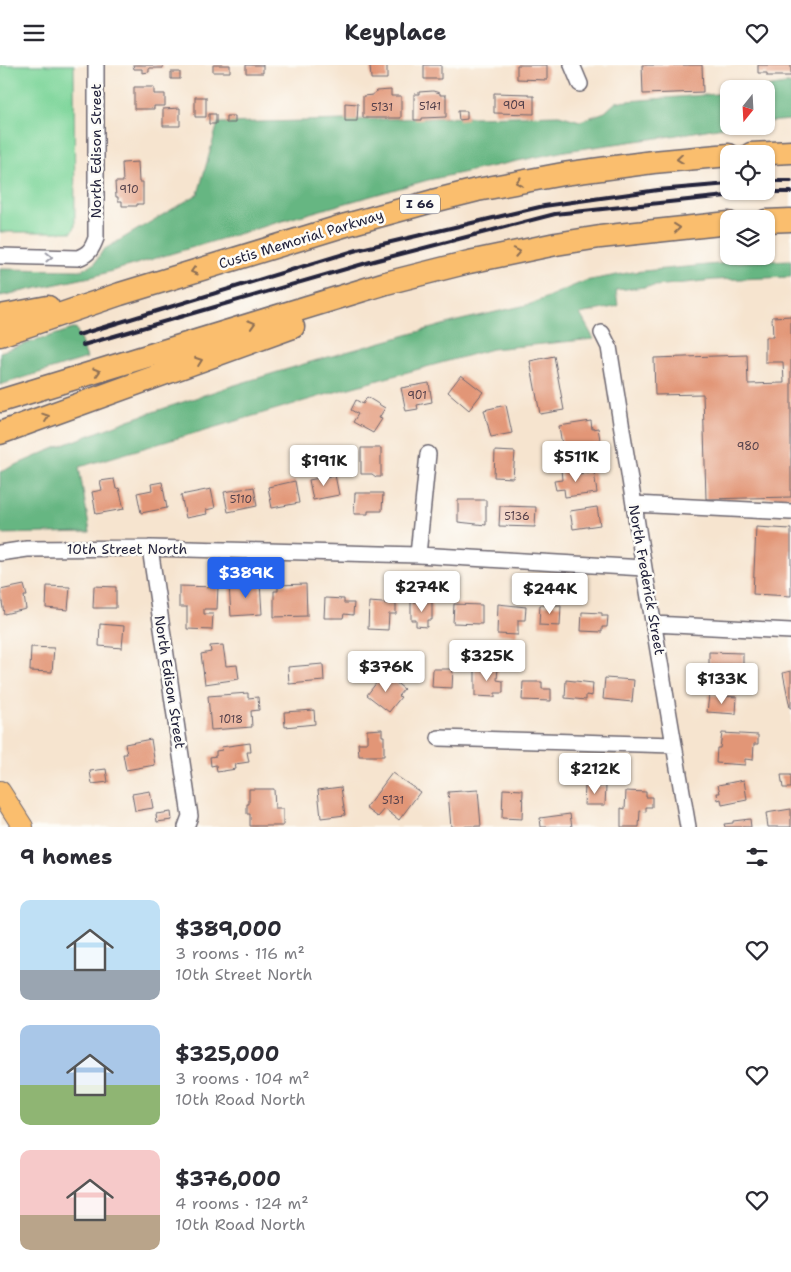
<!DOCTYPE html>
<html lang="en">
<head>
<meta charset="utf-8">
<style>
	body { margin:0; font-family:"Shantell Sans",sans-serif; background:#f2f2f3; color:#2b2b33; height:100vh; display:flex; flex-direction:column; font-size:19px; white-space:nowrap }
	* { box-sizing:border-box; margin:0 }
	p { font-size:16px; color:#7c7c81 }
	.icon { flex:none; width:28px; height:28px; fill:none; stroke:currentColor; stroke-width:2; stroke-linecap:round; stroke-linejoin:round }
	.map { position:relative; height:762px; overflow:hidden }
	.side { display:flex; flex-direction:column; background:#fff; flex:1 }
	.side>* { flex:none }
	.needle { width:32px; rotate:198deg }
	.buttons { position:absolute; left:720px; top:15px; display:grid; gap:10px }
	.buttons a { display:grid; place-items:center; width:55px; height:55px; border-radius:10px; background:#fff; box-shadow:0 1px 4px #0004; font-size:25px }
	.price { position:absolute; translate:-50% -42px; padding:0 11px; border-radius:5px; background:#fff; color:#222; font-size:16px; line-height:32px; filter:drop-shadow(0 1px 2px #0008) }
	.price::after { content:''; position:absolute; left:50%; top:30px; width:15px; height:11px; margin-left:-8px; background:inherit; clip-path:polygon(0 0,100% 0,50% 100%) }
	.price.current { background:#2563eb; color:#fff }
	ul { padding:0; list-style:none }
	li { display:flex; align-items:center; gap:15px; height:125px; padding:0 20px }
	li span { display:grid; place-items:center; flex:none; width:140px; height:100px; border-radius:10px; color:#555 }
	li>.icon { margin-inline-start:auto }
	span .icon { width:60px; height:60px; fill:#fffc; stroke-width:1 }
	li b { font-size:21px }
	h2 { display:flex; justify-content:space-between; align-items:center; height:60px; padding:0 20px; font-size:21px }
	header { display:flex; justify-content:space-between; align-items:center; height:65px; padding:0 20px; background:#fff; font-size:22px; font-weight:700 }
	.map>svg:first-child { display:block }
	.green { fill:#7dd59a; stroke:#507c6a }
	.forest { fill:#66b682; stroke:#446c5e }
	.building { fill:#e29677 }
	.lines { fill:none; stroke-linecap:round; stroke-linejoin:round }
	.minor-casing { stroke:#6c666f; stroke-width:18 }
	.major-casing { stroke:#6c666f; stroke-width:22 }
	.highway-casing { stroke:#6c666f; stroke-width:25 }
	.minor { stroke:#fff; stroke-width:15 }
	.major { stroke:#fabe6e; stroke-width:20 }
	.highway { stroke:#fabe6e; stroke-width:22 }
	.rail { stroke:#22223b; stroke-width:4 }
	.oneway { stroke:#8e7054 }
	.oneway2 { stroke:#9c9ca7 }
	.labels { text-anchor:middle; stroke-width:5; stroke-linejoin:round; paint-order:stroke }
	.number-label { font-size:11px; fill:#523f4a }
	.shield { fill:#fdfcf7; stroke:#646373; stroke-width:1 }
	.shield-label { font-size:12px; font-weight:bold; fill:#22223b }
	.street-label { font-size:14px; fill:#22223b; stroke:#fdfcf7 }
</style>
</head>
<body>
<header><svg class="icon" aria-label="menu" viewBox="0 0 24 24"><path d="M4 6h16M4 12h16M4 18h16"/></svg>Keyplace<svg class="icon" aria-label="heart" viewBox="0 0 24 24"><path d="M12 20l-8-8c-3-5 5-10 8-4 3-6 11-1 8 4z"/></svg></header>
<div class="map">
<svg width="791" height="762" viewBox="0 0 791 762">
	<rect width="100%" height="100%" fill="#fdfcf7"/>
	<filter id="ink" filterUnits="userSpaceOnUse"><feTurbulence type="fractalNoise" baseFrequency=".02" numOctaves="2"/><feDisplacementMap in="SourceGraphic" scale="10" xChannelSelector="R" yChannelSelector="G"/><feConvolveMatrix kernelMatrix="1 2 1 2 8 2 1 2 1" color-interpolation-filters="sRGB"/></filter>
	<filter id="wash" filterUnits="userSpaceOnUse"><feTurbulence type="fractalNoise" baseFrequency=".0096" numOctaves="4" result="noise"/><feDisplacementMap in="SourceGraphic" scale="20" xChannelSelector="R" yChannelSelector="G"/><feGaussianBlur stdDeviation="1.12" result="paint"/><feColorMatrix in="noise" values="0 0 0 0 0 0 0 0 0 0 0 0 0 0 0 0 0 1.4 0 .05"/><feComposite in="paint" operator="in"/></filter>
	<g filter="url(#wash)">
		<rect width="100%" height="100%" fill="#f6e4cf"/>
		<path class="green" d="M0 0H74L75 162 72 167H0Z"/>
		<path class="forest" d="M791 18V55L766 57V24H753Z
			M729 28V61L671 71 565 86 428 115 296 152 95 211 0 231V204L81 205 95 198 103 185 198 129 218 58 559 50 580 56 605 47 616 37Z
			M791 195V212L714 215 616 225 618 241 580 249 594 274 492 284 342 325 79 402 90 467 0 469V407L48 386 129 355 225 323 314 296 457 256 531 239 585 216 633 207 739 197Z
			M76 263 87 293 0 320V287Z"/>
		<g id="blocks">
			<path class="building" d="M133 0H163V3H149V7L142 8V4H134Z
				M213 0H230V7H213Z
				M246 0H263V8H246Z
				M370 0H387V14H371Z
				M424 0H441V14H424Z
				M517 0H547V15L517 14Z
				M642 0H702L703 27 643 29Z
				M758 0H791V11H767V8H758Z
				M171 7H180V14H171Z
				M134 22H154V29H165V41H154V44H134Z
				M391 25V31H401V53H363V31L373 30 376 26Z
				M433 26 440 28V30H446V52L422 53V55H414V29H419V27Z
				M494 28 529 29V31H534V49L494 48Z
				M195 32H206V52H195Z
				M345 38 358 39 357 56H345Z
				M180 43V61H163V44Z
				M458 46H467V54L459 55Z
				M209 49H216V59H209Z
				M226 51H235V58H226Z
				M138 97 139 117H143V139H137V141H122V136H118V132H116L115 117H123L122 98Z
				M791 251V432L706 434 703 329 655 330 654 293 747 290 748 319 784 318 783 297H765V272H773L772 252Z
				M554 291 564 345 540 349 530 296Z
				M461 310 483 327 469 345 448 327Z
				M429 318 432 337 417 340 418 344 406 346 401 323Z
				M367 332 385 343 379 353 382 354 373 368 353 357 358 349 351 345 356 335 363 339Z
				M506 340 512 368 491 372 484 345Z
				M591 356 592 364 598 363 602 386 564 392 559 361Z
				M361 383H381V412H376L372 409H361Z
				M495 386 515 387 513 413 494 412Z
				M576 402 577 409 594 407 597 428 565 432 564 424 556 425 554 416 562 415 561 404Z
				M335 410 339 430 313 435 309 415Z
				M114 414 116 424 119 423 124 444 96 449 92 427 102 425 100 416Z
				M295 416 299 438 272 443 268 422Z
				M162 417 167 443 141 448 137 428 152 425 151 419Z
				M254 422 257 441 228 447 224 427Z
				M211 424 215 443 206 445 207 449 186 453 181 430Z
				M355 428H383L382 446H368V449H354Z
				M458 435H486V460L458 457Z
				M500 441 536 442 535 462 499 461Z
				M597 442 600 460 573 464 570 446Z
				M756 462 791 464V531L753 529Z
				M260 517 262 549 231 551 229 519Z
				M306 519 307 551 274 552V526H278V520Z
				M24 520 27 531H24L26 544 4 549 0 525Z
				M47 521 70 522 68 545 46 543Z
				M94 521 116 522V543H93Z
				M179 521 218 522 217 544H204V549H213L212 565 187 564V542H179Z
				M325 533 344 534V538H354L353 550 344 549 343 553H324Z
				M369 537 396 539V549H389L388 565 368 564Z
				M411 537H432V555H427V562L416 561V555H411Z
				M454 539 482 540V559L453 558Z
				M498 539 526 542 525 555H518V570L497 569Z
				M540 540H561L560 561 539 560Z
				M582 547 602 548V551H608L607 562H602V567L581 566Z
				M100 559 124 561 122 583 99 581Z
				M223 580 226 601 237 600 239 614 205 619 201 589 211 587 210 581Z
				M31 582 54 583 52 607 30 606Z
				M709 587 743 588V612L701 611 702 601 709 602Z
				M323 599 324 616 289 619 288 602Z
				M475 601 498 602 497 615 503 616V628H495V632L475 631Z
				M433 604H453L452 623 432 622Z
				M791 606V643H790L783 608Z
				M384 608 404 624 398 631 401 632 389 647 367 630Z
				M605 613 634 615 632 637 603 634Z
				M566 615 593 618 592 631 586 630V635L565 633Z
				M523 617H542V624H551V636L522 635Z
				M248 628V633L258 632 259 645 251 646 252 662 211 665 208 631Z
				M709 630 737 632 736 649 707 647Z
				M314 645 315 659 285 662 284 647Z
				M382 664V671H384V691H359L358 678H367V665Z
				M722 668 758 670V679H754L753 695 745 694V700L716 698 717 683H720Z
				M151 674 155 700 126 705 123 689H127L125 679Z
				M250 678 251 687H247L249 697 235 699 236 704 217 707 216 700 211 701 210 692 216 691V686L222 685 221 682Z
				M106 704 108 717 92 719 90 706Z
				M392 708 420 727 399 755 385 744 378 752 366 743Z
				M781 710H791V723H783Z
				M744 715 747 735 722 740 721 734 718 735 717 728H720L718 720Z
				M585 721H606L605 740H584Z
				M341 722 345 750 321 753 318 725Z
				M249 724H274L275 744H283V761H250V749H247V739H249Z
				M503 724 523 725 522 754 502 753Z
				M478 725 481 761 451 762 448 727Z
				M150 726 153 743 135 746 132 729Z
				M626 726 646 727V732H652V742H646V747L640 746 639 762H621V743L625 744Z
				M791 744V762H768L766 748Z
				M171 747 172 755 157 757 156 749Z
				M570 749 572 762H541L540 753Z
				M750 754 751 762H725L724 759 733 758V756Z"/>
		</g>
	</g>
	<g filter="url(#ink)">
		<use href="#blocks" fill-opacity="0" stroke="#6c666f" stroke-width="1"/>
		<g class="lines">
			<defs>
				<path id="minor" d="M572 0 580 19
					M0 191 78 193C89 189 92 184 96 173V0
					M602 268 609 282 644 503 688 762
					M634 439 791 447
					M150 483 190 751 186 762
					M0 488 27 484 150 483 418 490 644 503
					M418 490 428 389
					M654 559 791 566
					M439 673 674 680"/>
				<path id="major" d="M0 726 23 762"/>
				<path id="highway" d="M751 89 791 87
					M766 156 791 155
					M0 251 48 242
					M0 270 120 229 346 160 433 136 477 125 563 109 653 97 729 90
					M0 336 386 218 469 197 556 179 600 172 729 158
					M0 368 293 262"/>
			</defs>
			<use href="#minor" class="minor-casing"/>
			<use href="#major" class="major-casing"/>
			<use href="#highway" class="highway-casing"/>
			<use href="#minor" class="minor"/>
			<use href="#major" class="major"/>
			<use href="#highway" class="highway"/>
			<path class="rail" d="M766 116H791
				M78 270 357 185 544 141 658 125 729 119
				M83 280 370 197 555 149 764 127H791"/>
		</g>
		<defs><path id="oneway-chevron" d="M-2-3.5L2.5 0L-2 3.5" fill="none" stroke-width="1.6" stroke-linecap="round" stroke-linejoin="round" transform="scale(1.25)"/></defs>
		<g class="oneway">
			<use href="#oneway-chevron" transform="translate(680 94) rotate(174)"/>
			<use href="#oneway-chevron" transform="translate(519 117) rotate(169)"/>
			<use href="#oneway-chevron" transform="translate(677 163) rotate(-6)"/>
			<use href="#oneway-chevron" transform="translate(517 187) rotate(-11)"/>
			<use href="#oneway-chevron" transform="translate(194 206) rotate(163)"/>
			<use href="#oneway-chevron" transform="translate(252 259) rotate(-17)"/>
			<use href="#oneway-chevron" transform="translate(199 296) rotate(-20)"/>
			<use href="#oneway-chevron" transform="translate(97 307) rotate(-17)"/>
			<use href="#oneway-chevron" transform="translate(46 352) rotate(-19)"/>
		</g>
		<use class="oneway2" href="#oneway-chevron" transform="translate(49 192) rotate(1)"/>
	</g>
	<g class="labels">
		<g class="number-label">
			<text x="514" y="44">909</text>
			<text x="430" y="45">5141</text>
			<text x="382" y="46">5131</text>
			<text x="129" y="128">910</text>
			<text x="417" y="334">901</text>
			<text x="748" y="385">980</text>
			<text x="241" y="438">5110</text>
			<text x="517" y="455">5136</text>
			<text x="231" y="658">1018</text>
			<text x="393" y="739">5131</text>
		</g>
		<rect class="shield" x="400" y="129.5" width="40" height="19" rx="4"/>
		<g class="shield-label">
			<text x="420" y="143">I 66</text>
		</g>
		<g class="street-label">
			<text transform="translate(96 86) rotate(-90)" y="5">North Edison Street</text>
			<text transform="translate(301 174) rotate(-17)" y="5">Custis Memorial Parkway</text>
			<text x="127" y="489">10th Street North</text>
			<text transform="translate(647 515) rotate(80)" y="5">North Frederick Street</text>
			<text transform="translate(170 617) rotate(81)" y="5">North Edison Street</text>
		</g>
	</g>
</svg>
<div class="buttons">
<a><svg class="needle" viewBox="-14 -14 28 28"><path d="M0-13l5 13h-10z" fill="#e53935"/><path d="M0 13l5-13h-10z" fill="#7c7c81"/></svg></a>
<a><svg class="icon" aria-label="locate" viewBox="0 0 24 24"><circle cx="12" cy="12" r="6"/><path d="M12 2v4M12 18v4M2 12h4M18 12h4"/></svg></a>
<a><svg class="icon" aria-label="layers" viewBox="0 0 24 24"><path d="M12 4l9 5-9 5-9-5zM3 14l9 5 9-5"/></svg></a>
</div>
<b class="price" style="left:576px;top:418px">$511K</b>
<b class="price" style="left:324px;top:422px">$191K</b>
<b class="price current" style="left:246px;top:534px">$389K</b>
<b class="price" style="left:422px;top:548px">$274K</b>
<b class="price" style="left:550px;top:550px">$244K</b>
<b class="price" style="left:487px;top:617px">$325K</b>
<b class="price" style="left:386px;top:628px">$376K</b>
<b class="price" style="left:722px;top:640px">$133K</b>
<b class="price" style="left:595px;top:730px">$212K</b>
</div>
<section class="side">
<h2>9 homes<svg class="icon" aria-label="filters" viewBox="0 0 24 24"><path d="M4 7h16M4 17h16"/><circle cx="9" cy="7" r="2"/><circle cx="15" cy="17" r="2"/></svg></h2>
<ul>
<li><span style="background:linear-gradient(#bfe0f5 70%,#9aa5b1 0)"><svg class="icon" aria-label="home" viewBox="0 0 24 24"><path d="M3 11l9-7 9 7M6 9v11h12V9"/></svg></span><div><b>$389,000</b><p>3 rooms · 116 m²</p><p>10th Street North</p></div><svg class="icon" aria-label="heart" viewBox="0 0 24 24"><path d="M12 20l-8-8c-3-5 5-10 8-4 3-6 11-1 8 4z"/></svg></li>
<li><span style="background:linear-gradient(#a9c7e8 60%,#8fb573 0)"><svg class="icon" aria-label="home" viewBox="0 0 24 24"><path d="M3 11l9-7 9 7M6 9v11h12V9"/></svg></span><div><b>$325,000</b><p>3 rooms · 104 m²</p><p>10th Road North</p></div><svg class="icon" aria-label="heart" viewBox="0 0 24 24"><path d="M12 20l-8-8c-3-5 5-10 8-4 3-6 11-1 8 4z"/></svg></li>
<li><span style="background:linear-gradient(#f6c9c9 65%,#b9a48a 0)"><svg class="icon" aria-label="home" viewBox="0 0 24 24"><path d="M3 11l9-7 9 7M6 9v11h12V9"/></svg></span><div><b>$376,000</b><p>4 rooms · 124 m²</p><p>10th Road North</p></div><svg class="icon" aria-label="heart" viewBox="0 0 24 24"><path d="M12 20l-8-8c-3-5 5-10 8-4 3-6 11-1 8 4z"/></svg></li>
</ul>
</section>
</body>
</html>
